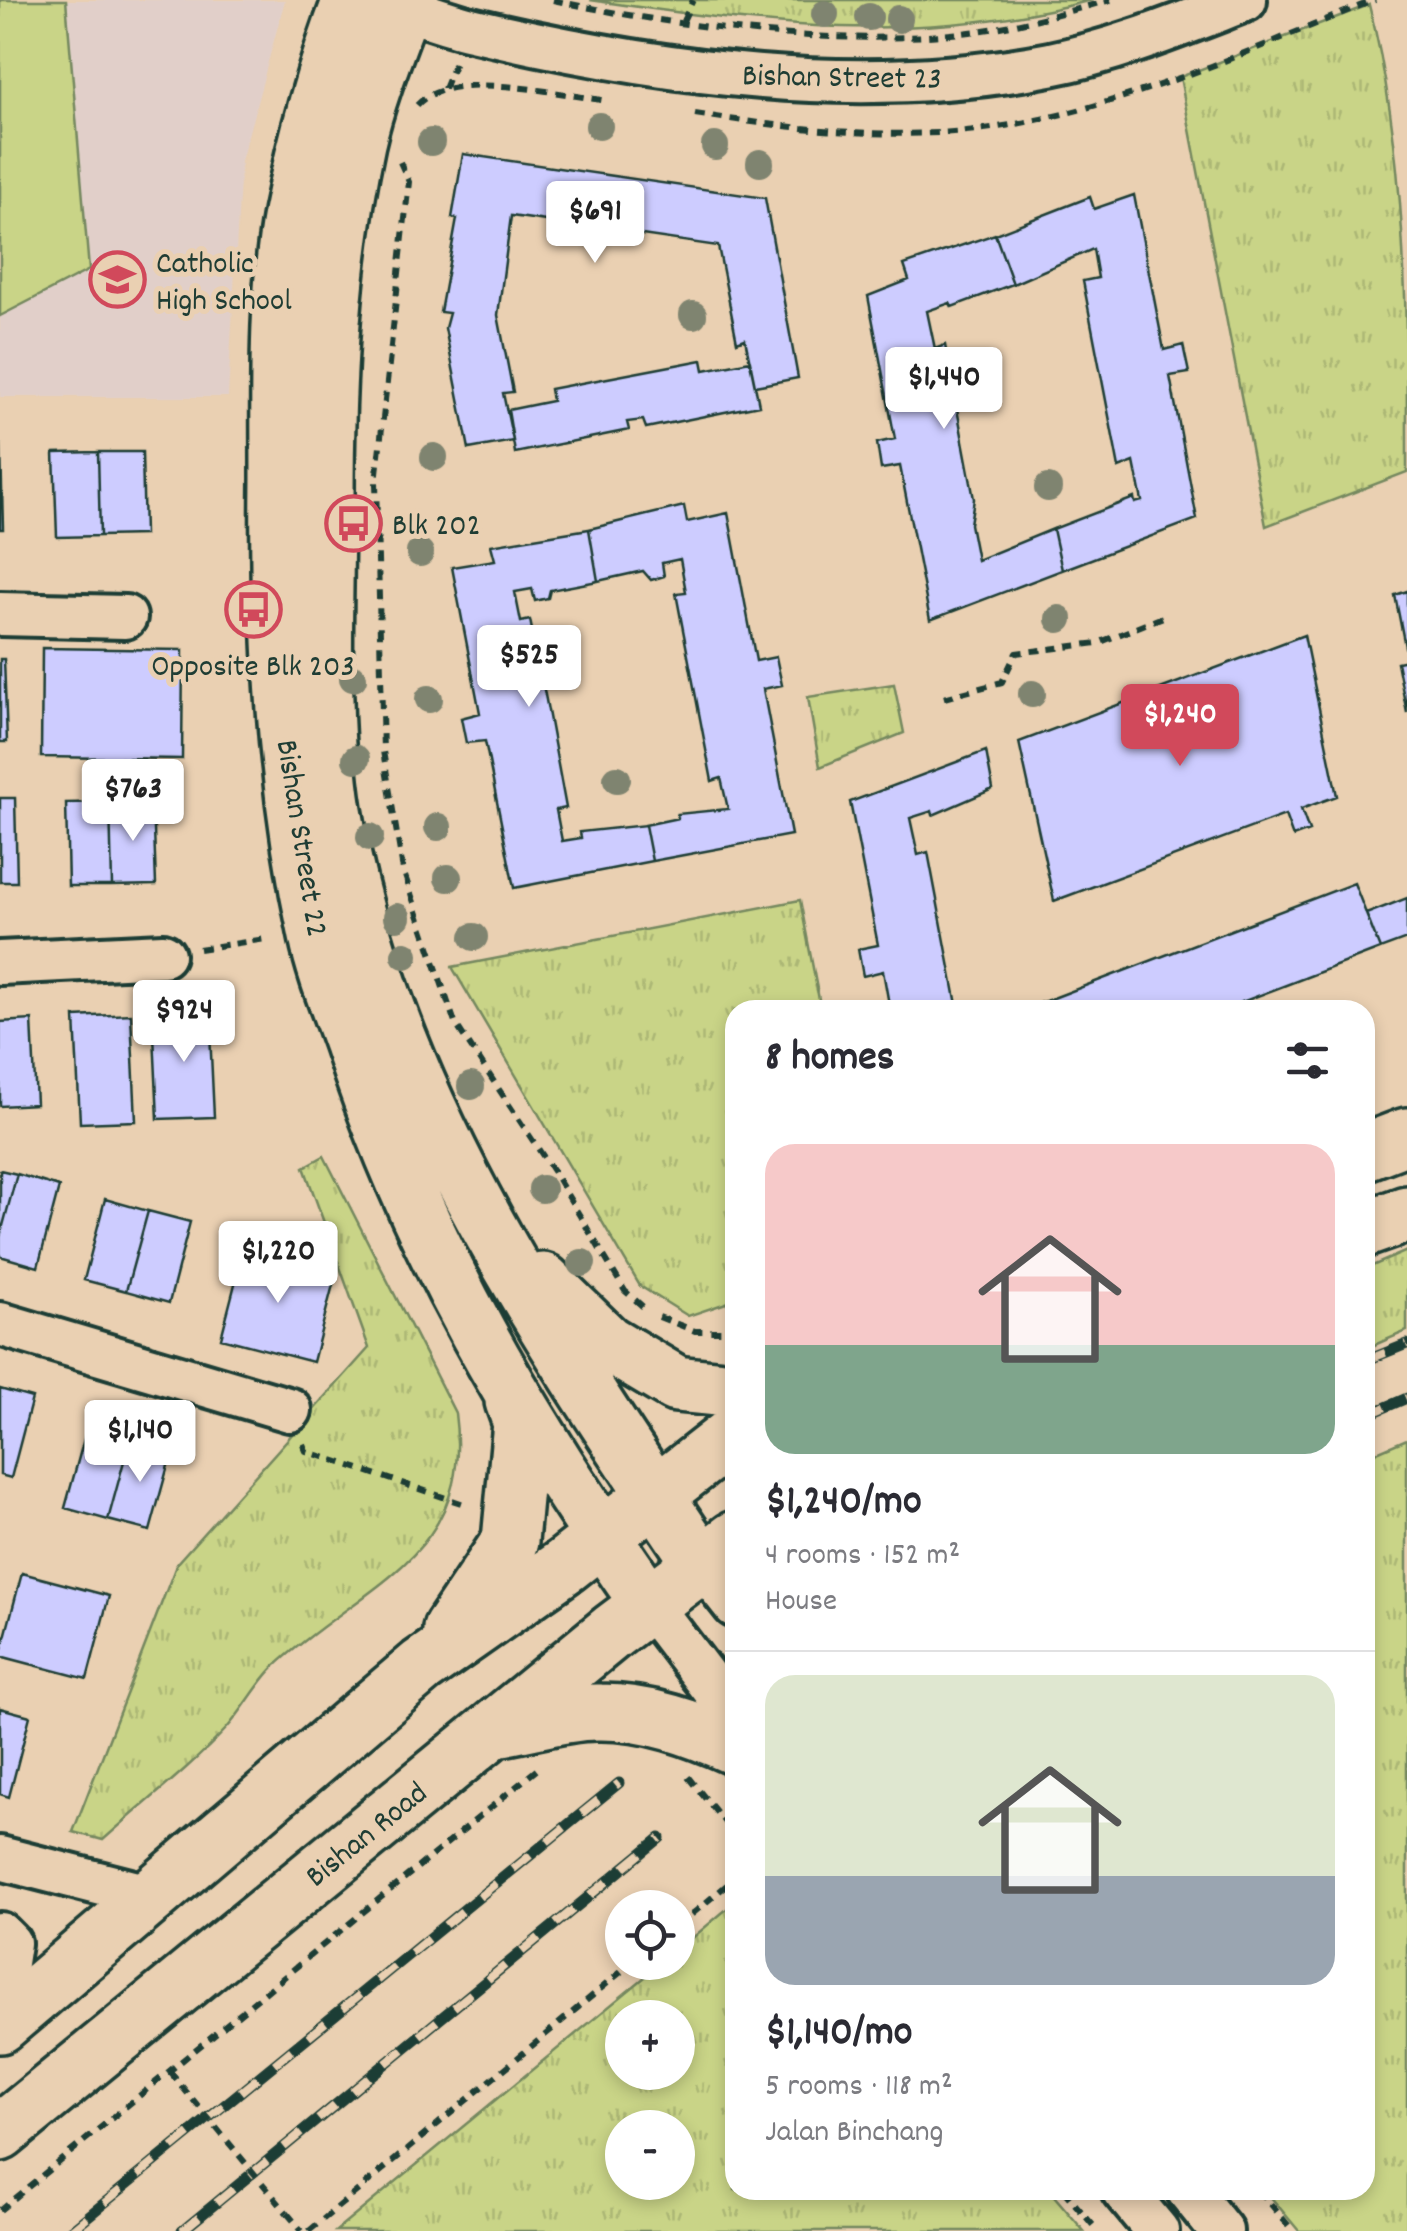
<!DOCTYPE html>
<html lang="en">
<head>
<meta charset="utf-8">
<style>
	body { margin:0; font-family:Dekko,sans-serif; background:#f7f7f7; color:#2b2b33; height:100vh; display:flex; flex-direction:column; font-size:38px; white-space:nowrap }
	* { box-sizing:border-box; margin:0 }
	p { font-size:32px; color:#7c7c81 }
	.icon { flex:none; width:55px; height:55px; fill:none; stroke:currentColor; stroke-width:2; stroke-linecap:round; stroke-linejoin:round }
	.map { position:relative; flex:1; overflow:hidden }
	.panel { position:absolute; left:725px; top:1000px; width:650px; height:1200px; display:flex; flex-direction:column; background:#fff; border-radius:30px; box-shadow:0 5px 15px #0003 }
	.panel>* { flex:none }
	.fabs { position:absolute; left:605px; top:1890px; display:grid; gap:20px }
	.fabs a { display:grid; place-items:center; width:90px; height:90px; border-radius:50%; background:#fff; box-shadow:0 5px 15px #0003; font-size:50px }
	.price { position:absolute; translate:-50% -85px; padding:0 22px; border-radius:10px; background:#fff; color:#222; font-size:32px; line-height:65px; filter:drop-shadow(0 2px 5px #0008) }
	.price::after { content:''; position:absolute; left:50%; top:60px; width:30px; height:22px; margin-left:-15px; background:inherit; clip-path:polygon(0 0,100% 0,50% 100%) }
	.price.on { background:#d1495b; color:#fff }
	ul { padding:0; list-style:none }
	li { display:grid; align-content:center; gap:20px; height:530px; padding:0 40px }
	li+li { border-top:2px solid #e1e1e2 }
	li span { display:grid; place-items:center; height:310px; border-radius:30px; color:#555 }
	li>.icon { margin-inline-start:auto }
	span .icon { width:180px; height:180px; fill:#fffc; stroke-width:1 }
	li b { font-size:42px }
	h2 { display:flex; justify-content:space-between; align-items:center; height:120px; padding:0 40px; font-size:42px }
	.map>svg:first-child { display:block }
	.built { fill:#e1cfc9 }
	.grass { fill:url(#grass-tufts); stroke:#74885e; stroke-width:2.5; fill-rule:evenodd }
	.garden { fill:#c9d487; stroke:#74885e; stroke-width:2.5 }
	.building { fill:#cdccff; stroke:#1f3d34; stroke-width:2.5 }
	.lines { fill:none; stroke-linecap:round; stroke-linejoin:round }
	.minor-casing { stroke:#1f3d34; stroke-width:50 }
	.major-casing { stroke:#1f3d34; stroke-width:62 }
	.path { stroke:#1f3d34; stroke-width:6; stroke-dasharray:10 8; stroke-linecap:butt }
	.minor { stroke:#ead0b2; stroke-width:42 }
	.major { stroke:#ead0b2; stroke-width:55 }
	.rail-casing { stroke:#1f3d34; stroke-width:11 }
	.rail { stroke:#ead0b2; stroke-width:8; stroke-dasharray:22; stroke-linecap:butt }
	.path-bridge { stroke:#1f3d34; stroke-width:6; stroke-dasharray:10 8; stroke-linecap:butt }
	.tree { fill:#7f846f }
	.labels { text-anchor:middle; stroke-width:10; stroke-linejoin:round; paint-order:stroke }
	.street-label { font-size:32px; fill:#1f3d34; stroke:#ead0b2 }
	.poi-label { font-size:32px; fill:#1f3d34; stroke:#ead0b2; text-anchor:start }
</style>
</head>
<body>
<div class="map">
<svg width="1407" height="2231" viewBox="0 0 1407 2231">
	<defs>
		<pattern id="grass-tufts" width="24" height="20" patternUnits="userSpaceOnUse" patternTransform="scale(2.5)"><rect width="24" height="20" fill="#c9d487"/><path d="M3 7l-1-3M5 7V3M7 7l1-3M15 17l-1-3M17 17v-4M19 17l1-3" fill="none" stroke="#acb775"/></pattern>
	</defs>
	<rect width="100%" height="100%" fill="#ead0b2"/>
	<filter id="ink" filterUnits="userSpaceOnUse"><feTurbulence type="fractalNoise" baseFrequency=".01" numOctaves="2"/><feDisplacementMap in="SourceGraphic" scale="20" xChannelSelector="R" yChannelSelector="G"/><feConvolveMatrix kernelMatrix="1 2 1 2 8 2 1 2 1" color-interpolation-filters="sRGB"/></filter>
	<g filter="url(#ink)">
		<path class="built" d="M0 0H285L241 161 228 397H0Z"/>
		<path class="grass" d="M590 0H1092C915 46 767 26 590 0Z
			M1369 5C1407 151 1407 319 1407 472L1266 526 1180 77Z
			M894 684 904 733 820 767 808 697Z
			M800 900 821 1010H735V1300L688 1316 640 1286 452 967Z
			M324 1156 455 1413C474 1559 362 1584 274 1667 256 1685 244 1709 227 1728 190 1768 144 1803 103 1840L73 1832 177 1563 369 1348 304 1167Z
			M1407 1251V1331L1365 1349V1269Z
			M1407 1439V2231H1299L1265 2190H1365V1457Z
			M735 1902V2190H1049L1084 2231H336L662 1963 678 1962V1950ZM622 2018H678V2072H622ZM622 2128H678V2182H622Z"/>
		<path class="garden" d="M0 0H66L89 270 0 316Z"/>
		<path class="building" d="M463 154 765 198 798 378 755 386 745 339 737 342 718 246 511 216 498 315 513 392 503 393 513 441 469 449 445 328 449 313 440 312 457 219 452 218Z
			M1134 195 1164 350 1183 345 1189 373 1170 376 1197 519 1062 570 1053 529 1134 498 1135 503 1142 501 1134 462 1119 468 1083 281 1098 278 1093 249 1013 284 995 234 1090 197 1094 209Z
			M995 234 1013 284 952 307 950 303 927 311 935 349 945 345 974 499 970 524 977 560 1053 529 1062 570 930 620 900 466 881 469 877 443 895 439 868 296 909 280 904 265Z
			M702 360 704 370 750 361 759 405 646 428 643 420 627 422 629 430 515 453 508 410 552 401 550 389Z
			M0 445H1L3 529H0Z
			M98 452H142L144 535 100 536Z
			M98 452 100 536 57 537 54 453Z
			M684 506 687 522 728 513 756 661 776 657 782 685 763 689 791 835 652 861 645 825 678 818 677 814 728 809 721 778 712 781 676 593 686 592 680 559 662 563 664 576 651 580 643 571 598 581 589 529Z
			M589 529 598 581 550 590 548 598 535 601 532 589 515 592 521 622 530 620 546 700 566 808 556 810 562 841 581 838 580 832 645 825 652 861 514 888 485 741 466 743 461 718 480 713 452 567 495 560 491 545Z
			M1407 591V657L1395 595Z
			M1304 635 1337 796 1301 809 1309 831 1293 837 1285 815 1054 901 1019 742Z
			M42 648 183 650 182 759 41 757Z
			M0 659H4L7 742H0Z
			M1407 660V713L1397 662Z
			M986 751 993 789 933 815 932 811 910 818 918 855 928 852 958 1010H890L883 971 863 976 858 949 878 945 850 802Z
			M0 798H15L17 882H0Z
			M153 801 156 885 112 886 110 802Z
			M110 802 112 886H68L66 803Z
			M1354 883 1380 949 1221 1010H1022Z
			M1407 898V939L1380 949 1366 914Z
			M209 1011 214 1117 158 1119 153 1014Z
			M131 1014 136 1121 80 1123 75 1017Z
			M32 1020 36 1104 0 1106V1022Z
			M0 1170 17 1174 0 1237Z
			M17 1174 59 1187 38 1267 0 1256V1237Z
			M105 1199 148 1211 126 1291 84 1280Z
			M148 1211 190 1222 169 1303 126 1291Z
			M244 1249 336 1273 313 1362 221 1338Z
			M0 1389 32 1398 11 1478 0 1475Z
			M87 1428 130 1439 108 1520 65 1508Z
			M130 1439 172 1451 150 1531 108 1520Z
			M22 1573 109 1596 87 1679 0 1656Z
			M0 1708 30 1716 9 1797 0 1794Z"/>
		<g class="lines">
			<defs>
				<path id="minor" d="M376 0C408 8 439 21 471 29 659 73 859 101 1050 64 1117 51 1182 24 1245 0
					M0 614 125 617
					M0 963 163 955
					M0 1324 290 1410
					M701 1563 735 1606
					M649 1604 735 1717
					M0 1858 153 1897
					M0 1934 9 1943 0 2002
					M1123 2190 1157 2231
					M1188 2190 1221 2231"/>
				<path id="major" d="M351 0C325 68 305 142 291 214 276 297 279 393 279 478 277 632 284 784 317 936 324 971 339 1007 351 1041 419 1250 524 1425 649 1604
					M405 0C388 46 368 94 357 143 332 260 326 381 326 500 326 597 319 716 334 810 381 1091 545 1331 701 1563
					M1365 1152 1407 1136
					M1365 1229 1407 1214
					M543 1281 607 1343 676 1384 735 1390
					M451 1629 510 1541 521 1423 513 1401
					M495 1729C528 1724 568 1711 601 1712 648 1712 693 1728 735 1747
					M0 2025 422 1666 566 1565 735 1433
					M0 2133 613 1631 735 1539"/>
			</defs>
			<use href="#minor" class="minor-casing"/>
			<use href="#major" class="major-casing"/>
			<path class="path" d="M553 0C678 28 842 48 970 32 1017 26 1065 12 1111 0
				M683 21 693 0
				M444 89 455 62
				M417 105C451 67 562 95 608 101
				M695 114C790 128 888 141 984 129 1120 111 1249 50 1375 0
				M400 162 409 182 376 482 383 751 403 870 455 1023 553 1171 625 1291 648 1311
				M944 698 1002 682 1016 653 1098 643 1168 615
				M199 949 265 939
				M659 1317 695 1331H735
				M303 1444 306 1451 464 1504
				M688 1777 735 1835
				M678 1926 735 1878
				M1063 2190 1098 2231
				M1259 2190 1293 2231
				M0 2210 540 1767
				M287 2213 302 2231
				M309 2231 633 1962"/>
			<use href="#minor" class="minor"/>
			<use href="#major" class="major"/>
			<defs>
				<path id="rail" d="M1365 1361 1407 1344
					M1365 1416 1407 1398
					M70 2231 619 1783
					M182 2231 660 1838"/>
			</defs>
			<use href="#rail" class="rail-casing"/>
			<use href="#rail" class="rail"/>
			<path class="path-bridge" d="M170 2072 287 2213"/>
		</g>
		<g class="tree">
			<circle cx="825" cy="14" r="14"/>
			<circle cx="869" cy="17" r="14"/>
			<circle cx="899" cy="19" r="14"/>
			<circle cx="599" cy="126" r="14"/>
			<circle cx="431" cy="142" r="14"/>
			<circle cx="715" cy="146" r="14"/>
			<circle cx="760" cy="163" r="14"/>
			<circle cx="693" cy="315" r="14"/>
			<circle cx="434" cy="457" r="14"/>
			<circle cx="1048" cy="488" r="14"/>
			<circle cx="420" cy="553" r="14"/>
			<circle cx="1059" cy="619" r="14"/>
			<circle cx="353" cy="678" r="14"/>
			<circle cx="1032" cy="694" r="14"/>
			<circle cx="429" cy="699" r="14"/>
			<circle cx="356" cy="759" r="14"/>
			<circle cx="617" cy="779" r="14"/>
			<circle cx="438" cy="827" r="14"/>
			<circle cx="370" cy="837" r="14"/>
			<circle cx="448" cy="878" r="14"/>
			<circle cx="397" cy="917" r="14"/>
			<circle cx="474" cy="937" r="14"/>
			<circle cx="405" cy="955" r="14"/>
			<circle cx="471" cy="1086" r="14"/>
			<circle cx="542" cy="1189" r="14"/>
			<circle cx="582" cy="1263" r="14"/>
		</g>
	</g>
	<defs>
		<symbol id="school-ring" viewBox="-11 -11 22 22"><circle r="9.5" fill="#ead0b2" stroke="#d1495b" stroke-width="1.5"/><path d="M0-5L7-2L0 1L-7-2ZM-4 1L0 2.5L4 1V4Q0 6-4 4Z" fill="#d1495b"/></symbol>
		<symbol id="bus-ring" viewBox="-11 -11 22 22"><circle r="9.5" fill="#ead0b2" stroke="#d1495b" stroke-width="1.5"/><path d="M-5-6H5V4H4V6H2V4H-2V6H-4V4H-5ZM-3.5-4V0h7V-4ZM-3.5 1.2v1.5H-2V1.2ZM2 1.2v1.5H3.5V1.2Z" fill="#d1495b"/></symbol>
	</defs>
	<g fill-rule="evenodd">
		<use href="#school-ring" x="86" y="248" width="63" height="63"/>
		<use href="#bus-ring" x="322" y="492" width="63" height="63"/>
		<use href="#bus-ring" x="222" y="578" width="63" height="63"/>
	</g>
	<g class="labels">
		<g class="street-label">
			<text transform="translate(842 75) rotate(1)" y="11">Bishan Street 23</text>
			<text transform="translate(304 838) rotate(81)" y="11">Bishan Street 22</text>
			<text transform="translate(365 1833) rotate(-39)" y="11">Bishan Road</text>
		</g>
		<g class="poi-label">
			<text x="156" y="272">Catholic<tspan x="156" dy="37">High School</tspan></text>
			<text x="392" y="534">Blk 202</text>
			<text x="253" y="675" text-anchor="middle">Opposite Blk 203</text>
		</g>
	</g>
</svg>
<div class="fabs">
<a><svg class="icon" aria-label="locate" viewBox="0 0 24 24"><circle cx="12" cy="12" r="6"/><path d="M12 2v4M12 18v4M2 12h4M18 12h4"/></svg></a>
<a>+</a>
<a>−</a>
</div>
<b class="price" style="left:595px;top:266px">$691</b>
<b class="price" style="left:944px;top:432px">$1,440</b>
<b class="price" style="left:529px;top:710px">$525</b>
<b class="price on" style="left:1180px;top:769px">$1,240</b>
<b class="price" style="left:133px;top:844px">$763</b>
<b class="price" style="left:184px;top:1065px">$924</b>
<b class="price" style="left:278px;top:1306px">$1,220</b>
<b class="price" style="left:140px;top:1485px">$1,140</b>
<section class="panel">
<h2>8 homes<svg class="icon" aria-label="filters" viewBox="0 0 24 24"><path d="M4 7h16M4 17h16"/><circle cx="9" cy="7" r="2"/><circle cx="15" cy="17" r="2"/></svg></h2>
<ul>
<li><span style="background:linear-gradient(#f6c9c9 65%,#7fa58c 0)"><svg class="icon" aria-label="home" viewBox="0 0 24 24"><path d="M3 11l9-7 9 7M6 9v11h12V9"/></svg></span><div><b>$1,240/mo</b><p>4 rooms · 152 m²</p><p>House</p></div></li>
<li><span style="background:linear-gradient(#dfe7d0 65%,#9aa5b1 0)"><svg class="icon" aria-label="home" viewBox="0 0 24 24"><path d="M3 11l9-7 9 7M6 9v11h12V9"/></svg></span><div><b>$1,140/mo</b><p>5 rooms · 118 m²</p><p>Jalan Binchang</p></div></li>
</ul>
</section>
</div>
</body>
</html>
